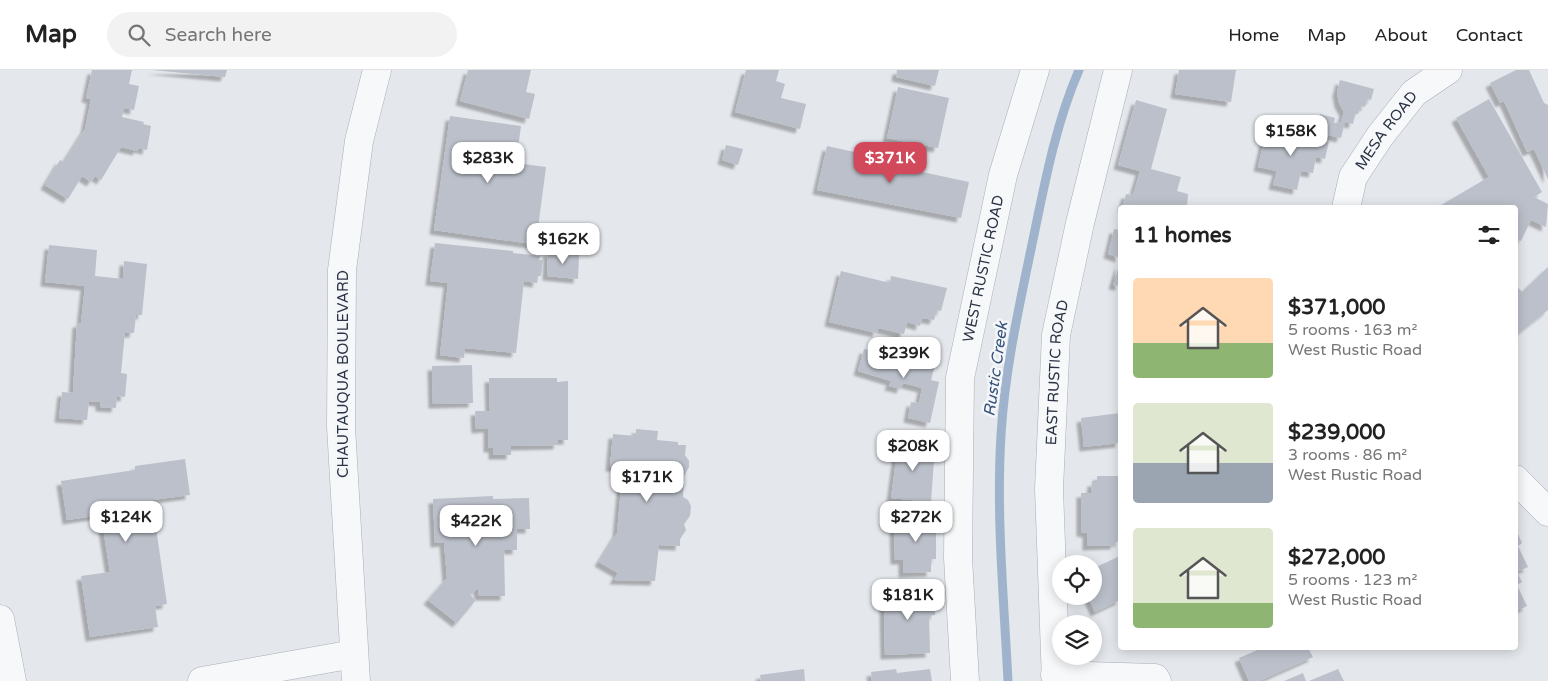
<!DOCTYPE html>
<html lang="en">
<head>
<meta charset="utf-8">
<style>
	body { margin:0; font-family:"Varela Round",sans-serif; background:#f2f2f2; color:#222; height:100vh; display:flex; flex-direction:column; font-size:19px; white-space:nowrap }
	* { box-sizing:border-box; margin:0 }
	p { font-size:16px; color:#767676 }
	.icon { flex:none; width:28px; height:28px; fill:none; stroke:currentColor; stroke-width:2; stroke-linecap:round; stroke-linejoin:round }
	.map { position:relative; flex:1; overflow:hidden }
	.sheet { position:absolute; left:1118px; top:135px; width:400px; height:445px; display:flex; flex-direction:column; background:#fff; border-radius:5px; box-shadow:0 2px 12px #0003 }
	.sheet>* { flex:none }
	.buttons { position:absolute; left:1052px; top:485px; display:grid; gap:10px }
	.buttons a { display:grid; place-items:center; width:50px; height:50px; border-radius:50%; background:#fff; box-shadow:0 2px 12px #0003; font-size:25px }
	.price { position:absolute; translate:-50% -42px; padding:0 11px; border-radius:10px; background:#fff; color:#222; font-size:16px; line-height:32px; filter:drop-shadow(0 1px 2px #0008) }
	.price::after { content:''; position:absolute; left:50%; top:30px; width:15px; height:11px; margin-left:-8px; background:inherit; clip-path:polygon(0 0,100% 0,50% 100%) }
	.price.active { background:#d1495b; color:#fff }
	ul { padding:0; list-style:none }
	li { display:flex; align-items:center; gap:15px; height:125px; padding:0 15px }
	li span { display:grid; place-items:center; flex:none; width:140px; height:100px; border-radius:5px; color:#555 }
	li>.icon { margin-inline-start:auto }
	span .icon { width:60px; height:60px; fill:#fffc; stroke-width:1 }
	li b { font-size:21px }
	h2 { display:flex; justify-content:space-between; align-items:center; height:60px; padding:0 15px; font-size:21px }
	header { display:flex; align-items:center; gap:30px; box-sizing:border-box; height:70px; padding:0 25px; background:#fff; border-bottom:1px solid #e0e0e0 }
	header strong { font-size:24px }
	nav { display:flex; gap:28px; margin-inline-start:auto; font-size:18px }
	.search { width:350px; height:45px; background:#f2f2f2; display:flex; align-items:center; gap:12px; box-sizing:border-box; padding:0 18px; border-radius:28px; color:#767676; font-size:19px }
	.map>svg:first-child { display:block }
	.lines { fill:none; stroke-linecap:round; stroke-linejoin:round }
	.stream { stroke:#9fb4cc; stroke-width:9 }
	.building { fill:#bbc0ca; filter:url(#shadow) }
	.minor-casing { stroke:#a9aeb7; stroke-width:29 }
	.tertiary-casing { stroke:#a9aeb7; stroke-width:29 }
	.minor { stroke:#f7f8fa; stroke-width:28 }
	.tertiary { stroke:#f7f8fa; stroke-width:28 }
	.labels { text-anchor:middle; stroke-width:5; stroke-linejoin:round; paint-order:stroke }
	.street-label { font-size:15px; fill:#2b3445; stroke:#f4f6f9 }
	.water-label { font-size:16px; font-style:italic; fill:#34527a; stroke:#f4f6f9 }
</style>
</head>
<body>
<header>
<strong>Map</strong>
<div class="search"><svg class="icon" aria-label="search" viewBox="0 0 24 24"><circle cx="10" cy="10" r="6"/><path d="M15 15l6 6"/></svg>Search here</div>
<nav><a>Home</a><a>Map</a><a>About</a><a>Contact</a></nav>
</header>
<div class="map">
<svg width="1548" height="611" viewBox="0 0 1548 611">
	<defs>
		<filter id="shadow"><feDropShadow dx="-4.5" dy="4.5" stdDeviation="1" flood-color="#0004"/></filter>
	</defs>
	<rect width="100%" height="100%" fill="#e4e7ec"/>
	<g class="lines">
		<path class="stream" d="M1008 611C1004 531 996 446 1001 365 1005 296 1021 228 1035 160 1046 106 1057 51 1079 0"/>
	</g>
	<path class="building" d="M92 0H132L129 14 139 16 134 40 124 38 122 47 144 52 143 54 151 56 147 80 138 78 137 81 121 77 101 110 95 106 91 112 82 106 68 129 45 115 60 90 64 92 85 59 91 29 86 28Z
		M152 0H227L225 7Z
		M468 0H531L526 22 535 24 529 49 460 31Z
		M746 0H779L776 11 785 14 781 28 806 34 800 59 735 42Z
		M897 0H939L935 16 896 7Z
		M1179 0H1236L1231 32 1175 24Z
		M1516 0H1529L1544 33 1548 35V109L1534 79 1527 82 1504 31 1500 33 1490 13Z
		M1340 10 1374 19 1371 30 1367 29 1365 37 1361 36 1358 44H1355L1353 54 1345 52 1341 68 1315 62 1320 44 1335 48 1334 53 1341 52 1344 42 1339 33 1337 22Z
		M898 17 949 28 938 78 887 68Z
		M1489 29 1542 122 1534 127 1548 134 1546 157 1531 150 1521 171 1515 168V138H1436L1489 107 1456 48Z
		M1136 30 1167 39 1151 99 1181 107 1177 121 1188 124 1187 138H1122L1126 124 1133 125 1140 101 1118 95Z
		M450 46 521 56 516 93 546 97 538 158H535L532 174 434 160Z
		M1273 60 1329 71 1325 89 1316 87 1313 103 1301 101 1297 120 1273 115 1277 101 1258 97 1264 71 1271 72Z
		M726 75 743 79 738 95 722 90Z
		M827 76 886 89 885 94 969 112 961 148 817 120Z
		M1114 159 1120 160V188L1108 184Z
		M435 173 513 181V183L540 186 539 190H543L541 206H538L537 213 524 211 516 283 465 278 464 288 440 285 448 213 430 211Z
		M49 175 97 180 95 206 123 209 124 191 147 194 142 245H136L134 263H125L121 303 127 304 125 327 117 326 116 338 100 337V332L89 331 87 350 59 348 62 322 73 323 77 253H81L85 216 45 212Z
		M548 182 579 185 578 209 547 206Z
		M1120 193V216L1113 215Z
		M1548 197V240L1515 266V214L1522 222Z
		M841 201 890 213 891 206 947 218 941 241 937 240 934 250 922 248 920 256 907 252 904 264 878 258 877 263 829 252Z
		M864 279 935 295 931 310 939 312 930 353 908 348 911 332 919 333 922 318 903 313 901 319 889 316 891 311 858 301Z
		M472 295 473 333 433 334 432 296Z
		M489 308H557V312L568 311V370H558V375L511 376V385H493V378H488V358L476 359 475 341H490Z
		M1120 343V373L1084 377 1081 348Z
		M636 359 658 361 657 370 678 372V375H686L685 385 689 391V397L684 406 683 427 688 430 691 436 690 446 684 454 686 460 680 469V476L659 475 655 511 614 510 618 503 599 492 617 463 623 398 610 397 613 364 636 366Z
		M899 367 926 370 924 389 934 390 931 432 891 428Z
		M185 389 190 425 152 430 167 534 155 536 158 557 90 567 81 506 110 502 101 445 67 450 61 411 135 400V396Z
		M1097 406H1120V430H1118L1120 472H1115V475L1087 476V463L1081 462V423H1091L1092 412H1097Z
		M493 426V429L529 428 530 459H517V480H504L505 526H479L478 518 470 525 476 530 457 553 428 530 447 508 444 472 435 473 433 429Z
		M936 445V489H931V502L903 503V490H895L894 455H903V446Z
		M1515 457 1522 473 1518 476 1528 497 1517 502 1522 512 1517 515 1527 536 1515 542Z
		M1120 486V530L1095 542 1088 526H1094V498Z
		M923 518 935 519V545L929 546 930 583 885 585 884 535H887V520Z
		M1262 578H1308L1313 587 1259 611H1249L1239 588Z
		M804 599 805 611H761L760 605Z
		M896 599 897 603 930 599 932 611H872L871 602Z
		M1338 599 1344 611H1309Z
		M1303 603 1306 611H1284Z"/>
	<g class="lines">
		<defs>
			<g id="minor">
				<path id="s1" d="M1346 138 1353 107 1380 66 1414 23 1448 0"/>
				<path d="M1515 409 1548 442"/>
				<path d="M0 549 12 611"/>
				<path d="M1055 605 1155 608 1157 611"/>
				<path d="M202 611 354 584"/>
				<path id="s2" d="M965 611 958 488 960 308 1003 105 1035 0"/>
				<path id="s3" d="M1056 611 1049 419 1056 265 1080 153 1118 0"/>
			</g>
			<path id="tertiary" d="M356 611 341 357 342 200 359 71 377 0"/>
		</defs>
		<use href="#minor" class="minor-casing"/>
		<use href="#tertiary" class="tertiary-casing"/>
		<use href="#minor" class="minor"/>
		<use href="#tertiary" class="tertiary"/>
	</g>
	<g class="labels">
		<g class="street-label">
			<text dy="5" stroke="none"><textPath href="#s1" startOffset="89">MESA ROAD</textPath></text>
			<text dy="5" stroke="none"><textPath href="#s2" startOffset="415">WEST RUSTIC ROAD</textPath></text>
			<text dy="5" stroke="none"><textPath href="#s3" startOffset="309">EAST RUSTIC ROAD</textPath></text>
			<text transform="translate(343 304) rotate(-90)" y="5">CHAUTAUQUA BOULEVARD</text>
		</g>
		<g class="water-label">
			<text transform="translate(995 299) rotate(-82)" y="6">Rustic Creek</text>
		</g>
	</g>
</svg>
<div class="buttons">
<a><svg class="icon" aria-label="locate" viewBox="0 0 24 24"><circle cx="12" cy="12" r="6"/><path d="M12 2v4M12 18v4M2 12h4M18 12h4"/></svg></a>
<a><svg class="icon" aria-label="layers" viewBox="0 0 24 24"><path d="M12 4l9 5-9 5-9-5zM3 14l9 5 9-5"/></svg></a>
</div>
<b class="price" style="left:1291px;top:87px">$158K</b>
<b class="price" style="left:488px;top:114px">$283K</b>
<b class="price active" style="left:890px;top:114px">$371K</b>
<b class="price" style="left:563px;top:195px">$162K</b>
<b class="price" style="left:904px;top:309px">$239K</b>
<b class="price" style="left:913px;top:402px">$208K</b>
<b class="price" style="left:647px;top:433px">$171K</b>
<b class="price" style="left:126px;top:473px">$124K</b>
<b class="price" style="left:916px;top:473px">$272K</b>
<b class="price" style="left:476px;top:477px">$422K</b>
<b class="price" style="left:908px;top:551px">$181K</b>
<section class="sheet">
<h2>11 homes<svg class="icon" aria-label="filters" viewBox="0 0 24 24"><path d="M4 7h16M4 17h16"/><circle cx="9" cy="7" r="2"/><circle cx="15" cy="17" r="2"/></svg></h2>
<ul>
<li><span style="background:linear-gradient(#ffd9b3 65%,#8fb573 0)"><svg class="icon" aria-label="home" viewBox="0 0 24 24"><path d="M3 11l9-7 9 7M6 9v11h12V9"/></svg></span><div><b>$371,000</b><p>5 rooms · 163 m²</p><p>West Rustic Road</p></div></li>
<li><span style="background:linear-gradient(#dfe7d0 60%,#9aa5b1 0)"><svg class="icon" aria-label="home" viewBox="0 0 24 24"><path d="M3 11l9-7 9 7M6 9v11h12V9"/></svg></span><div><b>$239,000</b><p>3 rooms · 86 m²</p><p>West Rustic Road</p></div></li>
<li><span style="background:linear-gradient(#dfe7d0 75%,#8fb573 0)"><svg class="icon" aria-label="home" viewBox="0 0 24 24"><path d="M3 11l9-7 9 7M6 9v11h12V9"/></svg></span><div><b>$272,000</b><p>5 rooms · 123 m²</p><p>West Rustic Road</p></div></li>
</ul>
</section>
</div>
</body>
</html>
